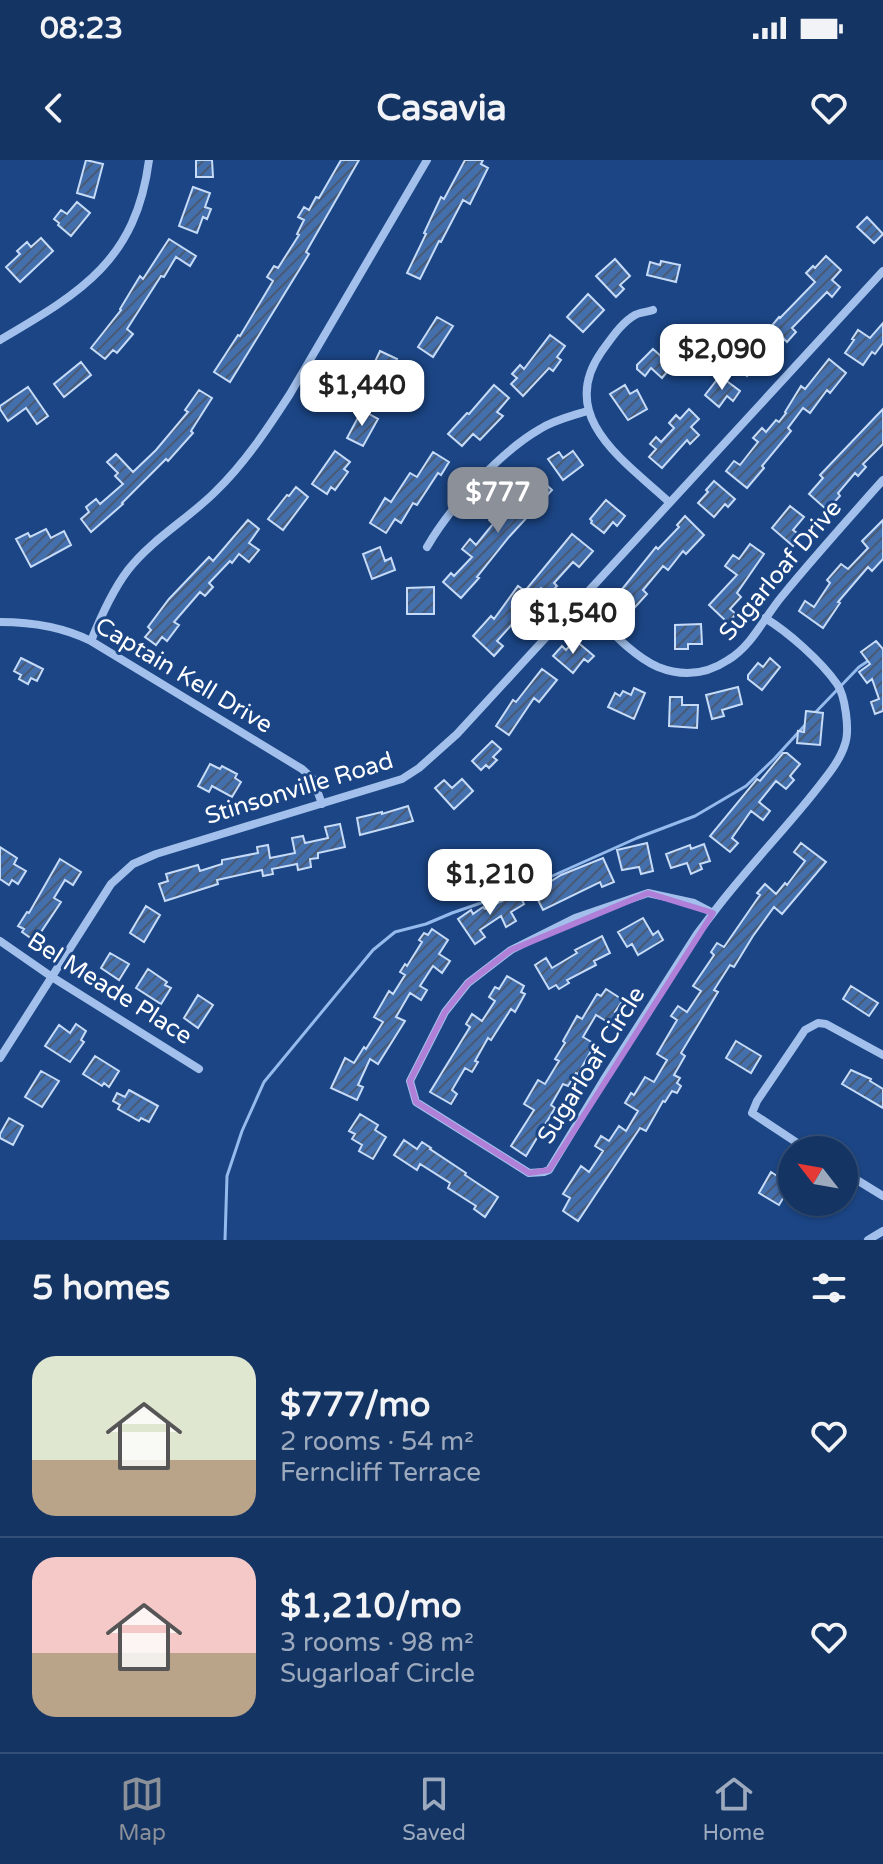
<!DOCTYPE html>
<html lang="en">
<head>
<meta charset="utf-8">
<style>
	body { margin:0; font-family:"Varela Round",sans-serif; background:#1d3c69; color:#f1f3f6; height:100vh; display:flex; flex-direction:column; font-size:30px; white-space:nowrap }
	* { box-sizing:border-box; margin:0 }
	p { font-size:26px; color:#9daabe }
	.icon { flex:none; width:44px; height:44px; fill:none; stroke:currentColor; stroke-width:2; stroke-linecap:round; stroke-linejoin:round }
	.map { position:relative; height:1080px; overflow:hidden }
	.side { display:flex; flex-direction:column; background:#143463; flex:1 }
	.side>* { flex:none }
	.needle { width:52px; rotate:301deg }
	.controls { position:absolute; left:778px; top:976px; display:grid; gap:16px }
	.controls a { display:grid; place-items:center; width:80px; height:80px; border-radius:50%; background:#143463; box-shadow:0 2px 6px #0004,0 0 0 2px #334f78; font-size:40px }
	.price { position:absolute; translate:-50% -68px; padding:0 18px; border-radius:16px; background:#fff; color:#222; font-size:26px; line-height:52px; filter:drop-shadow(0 2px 4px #0008) }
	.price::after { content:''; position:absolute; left:50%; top:48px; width:24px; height:18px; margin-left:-12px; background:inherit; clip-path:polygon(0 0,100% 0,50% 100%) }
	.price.current { background:#8c9099; color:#fff }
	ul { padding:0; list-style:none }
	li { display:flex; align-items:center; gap:24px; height:200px; padding:0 32px }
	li+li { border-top:2px solid #334f78 }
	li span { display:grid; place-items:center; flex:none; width:224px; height:160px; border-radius:24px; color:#555 }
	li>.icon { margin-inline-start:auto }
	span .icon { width:96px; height:96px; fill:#fffc; stroke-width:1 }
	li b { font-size:34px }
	h2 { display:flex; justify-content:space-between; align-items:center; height:96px; padding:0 32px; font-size:34px }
	.status { display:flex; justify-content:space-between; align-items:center; height:56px; padding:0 40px; background:#143463; direction:ltr }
	.status svg { height:22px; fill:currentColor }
	header { display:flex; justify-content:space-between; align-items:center; height:104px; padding:0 32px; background:#143463; font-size:36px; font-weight:700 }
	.tab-bar { display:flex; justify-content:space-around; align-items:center; height:112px; border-top:2px solid #334f78; background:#143463; font-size:22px; color:#9daabe }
	.tab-bar a { display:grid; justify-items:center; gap:4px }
	.tab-bar .current { color:#8c9099 }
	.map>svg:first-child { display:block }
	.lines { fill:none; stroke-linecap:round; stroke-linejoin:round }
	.stream { stroke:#95baed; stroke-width:3 }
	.building { fill:url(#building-hatch); stroke:#c6dbf8; stroke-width:2 }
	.minor { stroke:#a2c0eb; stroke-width:8 }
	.marked { fill:none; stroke:#b080d9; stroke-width:6; stroke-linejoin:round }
	.labels { text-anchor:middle; stroke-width:6; stroke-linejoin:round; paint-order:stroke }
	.street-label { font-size:24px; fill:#fff; stroke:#1b4584 }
</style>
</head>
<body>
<div class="status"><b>08:23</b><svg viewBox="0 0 49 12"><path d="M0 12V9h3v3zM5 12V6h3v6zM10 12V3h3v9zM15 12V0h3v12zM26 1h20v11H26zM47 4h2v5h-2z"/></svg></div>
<header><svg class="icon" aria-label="back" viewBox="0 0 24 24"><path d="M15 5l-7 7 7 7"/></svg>Casavia<svg class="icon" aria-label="heart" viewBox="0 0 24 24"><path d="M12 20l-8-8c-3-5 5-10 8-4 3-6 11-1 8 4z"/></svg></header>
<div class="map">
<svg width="883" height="1080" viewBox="0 0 883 1080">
	<defs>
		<pattern id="building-hatch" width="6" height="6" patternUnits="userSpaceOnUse" patternTransform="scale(2)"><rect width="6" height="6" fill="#446fad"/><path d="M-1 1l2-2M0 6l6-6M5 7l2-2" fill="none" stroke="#495a73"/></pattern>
	</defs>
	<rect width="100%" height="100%" fill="#1b4584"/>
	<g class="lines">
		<path class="stream" d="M813 555 859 507 871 499
			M225 1080 227 1016 242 971 264 922 373 790 395 772 426 764 452 753 530 726 637 678 695 656 746 626 774 599 806 564"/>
	</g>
	<path class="building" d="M86 0 103 4 94 38 77 33Z
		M196 0H212L213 17H196Z
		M341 0H359L306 92 309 94 230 222 214 212 238 175 240 176 273 121 267 117 274 106 278 108 299 75 297 74 304 60 298 57 304 47 309 50 316 37 319 38Z
		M465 0H483L481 4 488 8 470 44 463 40 441 82 439 81 420 119 407 113 426 74 424 73 441 37 444 39Z
		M193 27 210 33 205 47 211 49 207 59 203 57 197 73 179 66Z
		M77 42 90 53 71 76 58 65 59 63 54 59 61 50 67 54Z
		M867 57 883 74 874 83 857 67Z
		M41 78 53 91 20 122 6 107 20 94 17 91 27 82 31 87Z
		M169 79 196 96 190 106 176 97 164 117 161 116 127 169 133 174 117 193 113 190 105 199 91 188 121 150 120 149 140 116 143 119Z
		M826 96 841 110 832 120 840 127 832 137 827 132 792 168 796 172 787 182 784 179 767 198 769 200 761 208 757 205 747 216 733 202 751 182 755 186 779 157 780 158 815 122 806 113 813 106 815 108Z
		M615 99 630 116 620 125 624 129 616 137 596 116Z
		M661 101 680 105 676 122 647 115 650 102 660 105Z
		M588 134 604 150 583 172 567 157Z
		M437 157 453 166 433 197 418 187Z
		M883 163V183L875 194 872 192 863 205 845 193 854 180 852 179 858 170 870 178Z
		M550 175 565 186 557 197 561 200 553 211 549 208 523 236 511 224 517 218 512 214 520 205 524 209Z
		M653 189 672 206 662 218 651 208 645 216 637 209V205Z
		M380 191 397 199 395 202 399 204 388 228 383 226 378 236 362 229Z
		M829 199 846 213 830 233 827 230 810 253 803 248 788 268 791 271 762 306 764 308 747 328 726 311 734 301 740 305 758 282 753 278 762 268 766 272 776 260 779 262 786 253 785 252 801 226 805 229Z
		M81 202 91 215 64 237 54 224Z
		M720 216 740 231 733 241 727 236 719 247 705 235Z
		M494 225 509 238 497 252 503 256 480 280 473 274 462 286 448 274 467 253 469 254Z
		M625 225 630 234 637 230 647 249 628 260 610 234Z
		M28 227 48 256 37 264 26 248 8 261 0 249V246Z
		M199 230 212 238 191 271 193 273 168 301 166 299 122 343 123 344 91 372 81 359 89 352 86 347 96 339 100 344 123 324 115 316 118 313 107 302 116 294 133 312 156 290 188 252 185 250Z
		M689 249 699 259 691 267 699 275 690 284 687 280 662 308 649 297 656 289 650 284 656 277 661 282 674 268 669 263 676 255 680 259Z
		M883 249V284L863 304 866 307 858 316 855 313 838 333 840 336 827 350 809 334 823 318 820 315Z
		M362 250 378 259 363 286 347 278Z
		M335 291 350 302 344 309 348 312 335 330 331 327 327 334 312 324Z
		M573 291 583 305 563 320 548 299 559 292 563 298Z
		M433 292 449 302 441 315 438 313 417 345 413 343 401 363 395 359 386 373 370 363 385 338 391 342 410 313 417 317Z
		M536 315 552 330 509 377 477 417 479 418 461 438 443 422 451 413 454 416 472 397 462 389 470 379 476 385 493 364 489 360 497 351 502 355 518 334 515 331 523 322 526 326Z
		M714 321 735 339 728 347 725 344 714 357 698 343 708 332 706 330Z
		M296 327 308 337 283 370 268 359 287 335 289 336Z
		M606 340 625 356 617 366 613 362 604 373 591 363 592 361 590 359Z
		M790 346 804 357 793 370 801 376 793 386 772 368Z
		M685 356 704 375 686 394 683 391 668 410 663 406 643 430 647 434 626 457 606 438 614 429 619 433 656 387 658 389 679 367 677 365Z
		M248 360 259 369 249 383 259 390 249 402 239 394 232 403 230 401 209 423 213 427 205 436 200 432 174 462 179 465 167 481 162 477 156 485 145 477 151 470 148 467 169 439 209 397 213 401Z
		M883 360V399L872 411 868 407 838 442 840 443 823 468 799 451 805 441 814 447 830 423 827 420 841 404 848 409 868 388 862 381Z
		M46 369 51 378 64 371 71 385 31 407 16 379 28 373 30 377Z
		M572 374 593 391 579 407 573 402 554 423 557 426 549 434 541 428 523 452 529 456 523 465 516 460 497 481 503 486 494 496 473 476 491 456 494 459 518 426 525 431Z
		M750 384 764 394 737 433 741 437 730 449 736 454 728 463 709 445 737 415 725 406 733 395 739 399Z
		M380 387 385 401 391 398 395 410 372 419 363 394Z
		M434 427V454H407V428Z
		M701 464 702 484H688V489H675V465Z
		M575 480 594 496 588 502 584 499 573 513 553 496 562 486 566 490Z
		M876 481 883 489V551L875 554 871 542 879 539 872 519 867 523 859 512 870 504 861 492Z
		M21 498 43 509 37 521 31 518 28 524 19 519 21 515 14 511Z
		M770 498 780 507 762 530 748 519V515L758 503 763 507Z
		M542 509 557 520 539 542 534 538 509 575 496 566 513 540 516 542Z
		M738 527 742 544 722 550 724 556 712 559 706 535Z
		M634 528 645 533 634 559 608 547 615 533 620 536 623 531 631 535Z
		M670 537H682V545H698L697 568 669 566Z
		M806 551 823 553 820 585 797 583 798 571 804 572Z
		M492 581 501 589 493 597 497 600 489 608 486 605 481 610 472 601Z
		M783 593H787L800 604 790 616 794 620 786 629 776 621 759 642 770 651 763 660 751 651 732 678 738 683 730 692 710 676 757 619 760 621Z
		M210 604 220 609 222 606 237 614 235 618 241 622 232 637 212 626 209 632 198 626Z
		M462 619 473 631 454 649 435 628 444 620 452 628Z
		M408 646 413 661 360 675 357 658 382 652V654Z
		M340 664 345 687 318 693V698L310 699 311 707 298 710 297 704 272 709 273 714 263 716 262 710 217 720 218 724 165 741 159 724 168 721 166 714 198 705 200 711 222 704V700L258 693 257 687 268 685 270 698 295 693 292 678 303 676 305 683 328 678 325 667Z
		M647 683 653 711 641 714 639 707 622 710 617 690Z
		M801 683 826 702 782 754 774 747 753 776 734 807 730 805 714 830 718 832 681 893 685 896 674 915 680 918 677 923 681 926 677 933 672 931 665 942 663 941 646 971 640 968 578 1061 563 1051 570 1038 563 1034 581 1006 589 1012 603 991 595 986 601 976 609 981 619 966 626 971 638 951 625 943 631 933 634 935 645 917 654 922 667 900 657 894 677 860 671 856 678 846 687 852 701 831 693 826 714 795 711 792 717 783 724 787 760 735 757 733 765 724 776 734 785 723 787 725 805 701 794 692Z
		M704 684 710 701 700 704 702 709 691 714 687 703 671 708 666 694 690 685 691 689Z
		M0 687 17 698 14 704 26 711 18 724 12 720 9 725 0 719Z
		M603 698 614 722 602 727 600 722 543 750 534 732 561 715Z
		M60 699 81 712 73 725 65 720 54 738 61 742 35 781 22 772 24 769 18 766 27 752 29 753Z
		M519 733 524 744 511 752 516 761 506 767 501 756 480 770 485 777 475 784 458 759 471 750 473 754 483 747 485 749Z
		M146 746 160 755 144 782 130 773Z
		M643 758 653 775 658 771 663 780 638 795 632 784 627 787 618 772Z
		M432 769 448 780 439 794 450 801 442 813 433 806 420 826 427 830 421 840 410 833 396 857 405 861 378 904 370 899 358 925 363 927 357 940 331 928 345 898 354 903 364 887 366 889 383 862 374 857 389 831 393 834 405 815 400 812 405 804 407 806 422 782 419 780 424 773 428 775Z
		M602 776 610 793 594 801 596 805 567 820 569 823 559 829 556 825 549 829 535 805 546 798 552 808 577 793 575 790Z
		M110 793 129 804 119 820 101 808Z
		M148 809 167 822 165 825 171 828 161 844 136 828Z
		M507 816 524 826 521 832 525 834 515 852 511 849 491 880 488 878 475 901 478 902 472 912 465 908 452 930 457 934 451 944 430 932 470 867 466 864 472 854 482 861 495 841 489 837 495 827 499 829Z
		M851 826 878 843 869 856 843 839Z
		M606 829 623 840 615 852 618 854 611 864 596 855 583 877 595 884 578 914 576 913 568 926 563 924 551 945 555 948 526 996 511 986 534 950 524 944 538 920 545 924 559 901 555 899 565 883 563 881 577 856 582 859 597 834 601 836Z
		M198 835 213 845 198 868 184 858Z
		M76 864 86 871 81 880 84 882 70 902 45 886 59 865 70 873Z
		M736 881 761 896 751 913 726 898Z
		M95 896 119 911 109 927 104 923 102 926 83 914Z
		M851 910 871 919 870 921 883 929V948L842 924Z
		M41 911 59 921 42 947 25 937Z
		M129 930 158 946 149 962 141 958 139 961 118 949 120 945 113 941 117 933 125 937Z
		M360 954 378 965 375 970 386 977 373 999 359 991 362 985 352 979 355 974 349 971Z
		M9 958 23 966 13 985 0 978V974Z
		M404 980 417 989 422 982 431 988 430 989 466 1013 465 1015 498 1037 485 1057 474 1049 476 1046 448 1028 450 1023 420 1004 417 1010 394 995Z
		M771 1012 791 1025 779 1045 759 1033Z"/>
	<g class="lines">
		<path class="minor" d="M653 150C648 152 640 152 635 155 621 163 611 179 602 191 555 257 626 302 669 342
			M0 180C80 133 136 101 149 0
			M427 387C450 347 500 292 540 269 554 260 572 256 587 251
			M579 440C602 461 630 495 658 507 683 517 707 514 728 500 752 486 765 456 783 435 815 396 849 358 883 320
			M0 462C32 462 63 467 91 481L302 609 313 619 322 644
			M91 481C101 456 112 431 128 410 152 379 188 359 215 332 245 303 268 268 290 234L427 0
			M648 733 694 743 713 753 697 774 603 921 549 1010 544 1012 529 1013 416 942 410 921 445 852 468 823 511 790 575 758Z
			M713 753C745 710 783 672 816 630 827 616 840 601 845 584 850 570 845 535 837 524 821 501 788 472 765 458
			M0 781 52 817 199 909
			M0 898 111 724 133 704 156 694 402 619 419 608 457 574 883 111
			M808 990 752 953 757 941 805 870 818 863 826 864 883 895
			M844 1012 883 1036
			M868 1080 883 1071"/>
	</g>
	<path class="marked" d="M648 733 713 753 549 1010 529 1013 416 942 410 921 445 852 468 823 511 790Z"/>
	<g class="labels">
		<g class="street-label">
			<text transform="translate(780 410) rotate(-50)" y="8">Sugarloaf Drive</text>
			<text transform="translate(184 515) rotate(31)" y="8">Captain Kell Drive</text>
			<text transform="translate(299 628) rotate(-17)" y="8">Stinsonville Road</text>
			<text transform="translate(110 828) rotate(32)" y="8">Bel Meade Place</text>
			<text transform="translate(591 905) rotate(-58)" y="8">Sugarloaf Circle</text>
		</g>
	</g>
</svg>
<div class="controls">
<a><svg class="needle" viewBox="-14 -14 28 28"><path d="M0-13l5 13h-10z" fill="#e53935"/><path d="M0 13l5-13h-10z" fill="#9daabe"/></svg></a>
</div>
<b class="price" style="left:722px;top:232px">$2,090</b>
<b class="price" style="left:362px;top:268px">$1,440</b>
<b class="price current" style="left:498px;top:375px">$777</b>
<b class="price" style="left:573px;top:496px">$1,540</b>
<b class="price" style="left:490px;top:757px">$1,210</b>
</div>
<section class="side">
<h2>5 homes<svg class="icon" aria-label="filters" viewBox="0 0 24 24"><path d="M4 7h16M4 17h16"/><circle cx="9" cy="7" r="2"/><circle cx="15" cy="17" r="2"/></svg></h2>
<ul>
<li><span style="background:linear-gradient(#dfe7d0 65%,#b9a48a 0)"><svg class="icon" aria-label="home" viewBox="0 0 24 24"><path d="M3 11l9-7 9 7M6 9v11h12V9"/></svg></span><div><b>$777/mo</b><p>2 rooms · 54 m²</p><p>Ferncliff Terrace</p></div><svg class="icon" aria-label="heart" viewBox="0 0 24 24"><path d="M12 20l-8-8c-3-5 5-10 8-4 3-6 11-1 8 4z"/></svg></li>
<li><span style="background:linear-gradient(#f6c9c9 60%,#b9a48a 0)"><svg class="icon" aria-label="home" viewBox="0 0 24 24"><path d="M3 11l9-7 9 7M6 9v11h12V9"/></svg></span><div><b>$1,210/mo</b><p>3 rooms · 98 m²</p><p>Sugarloaf Circle</p></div><svg class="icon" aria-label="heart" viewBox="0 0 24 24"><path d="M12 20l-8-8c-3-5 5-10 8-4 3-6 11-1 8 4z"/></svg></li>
</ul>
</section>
<nav class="tab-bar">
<a class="current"><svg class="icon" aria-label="map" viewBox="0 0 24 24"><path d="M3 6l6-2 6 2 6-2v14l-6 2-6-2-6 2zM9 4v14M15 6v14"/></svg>Map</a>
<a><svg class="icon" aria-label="saved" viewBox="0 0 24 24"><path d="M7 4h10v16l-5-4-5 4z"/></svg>Saved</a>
<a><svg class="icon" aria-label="home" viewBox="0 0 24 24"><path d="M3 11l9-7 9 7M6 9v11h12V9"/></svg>Home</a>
</nav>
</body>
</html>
